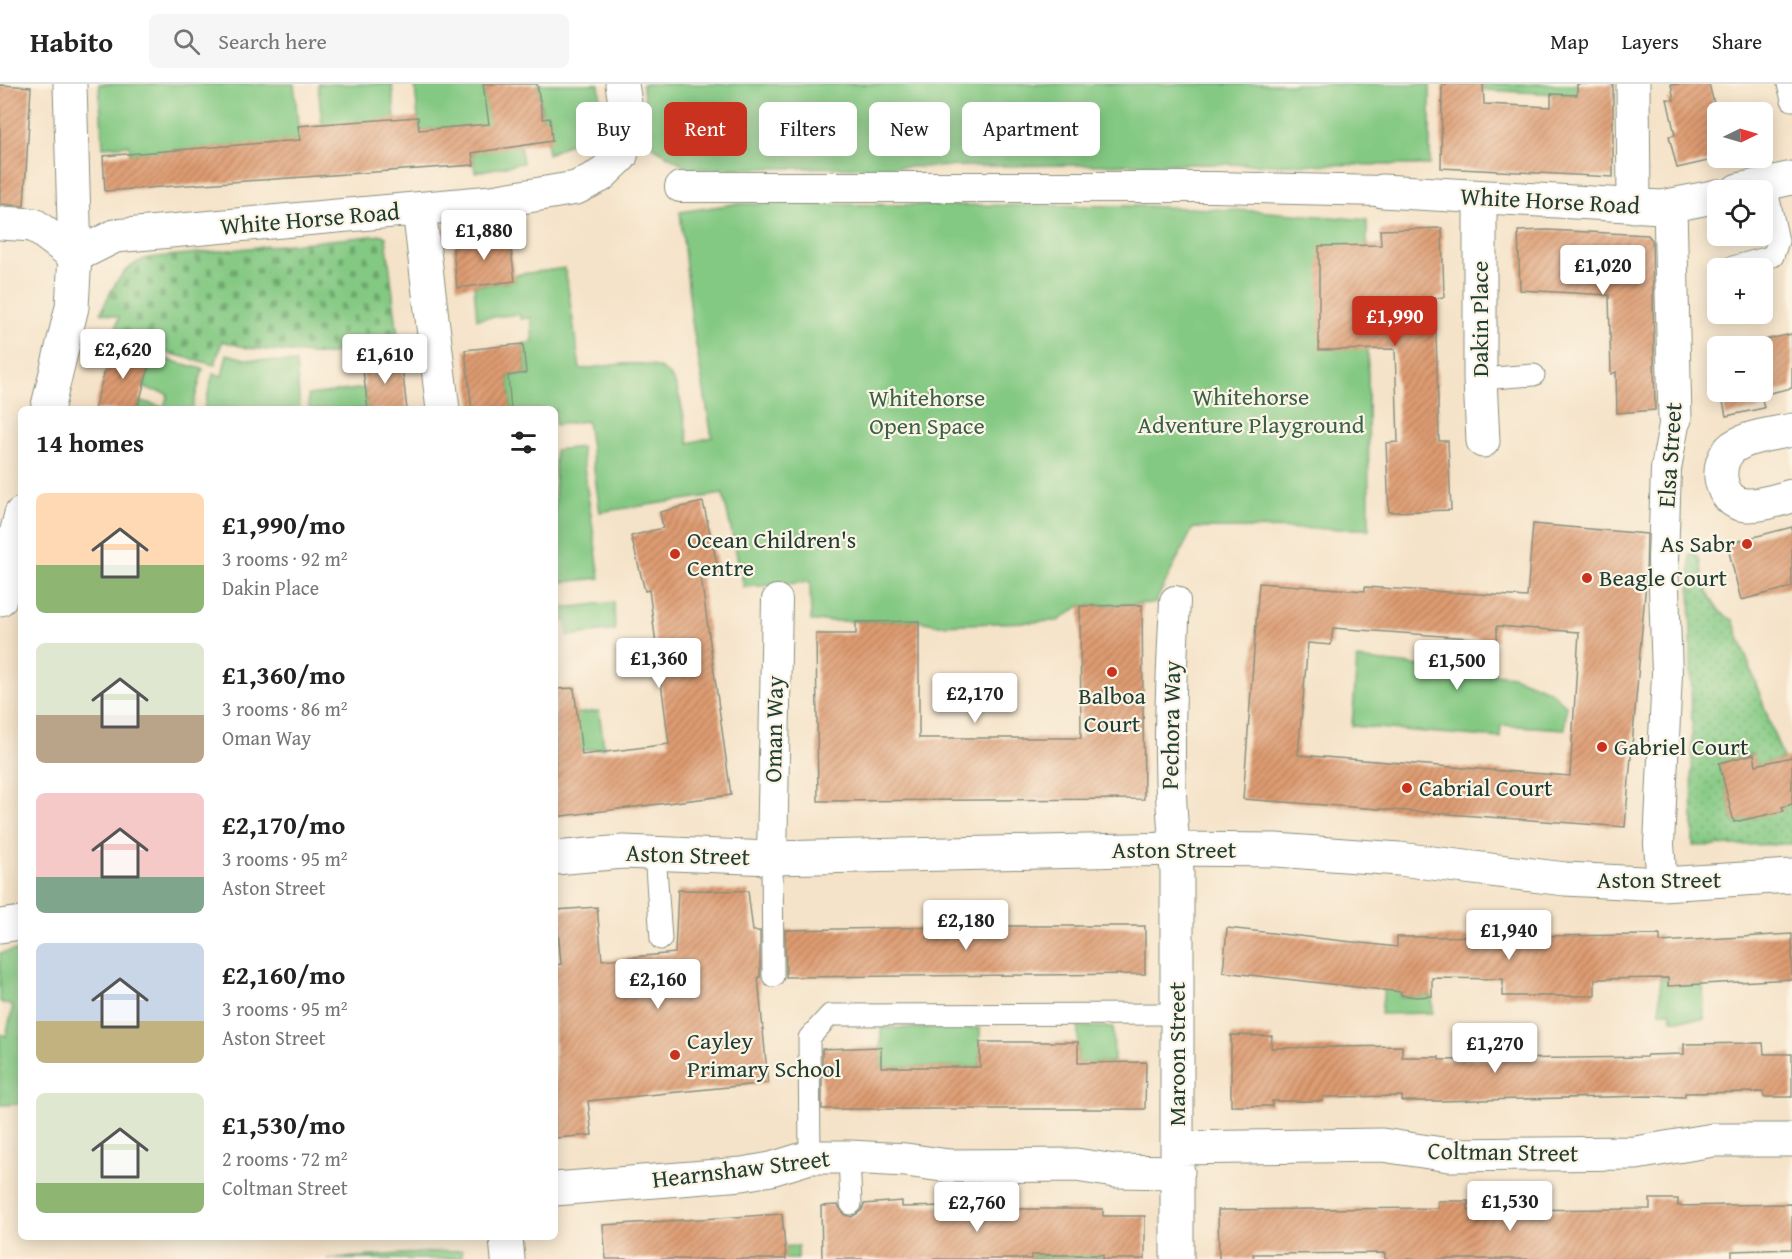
<!DOCTYPE html>
<html lang="en">
<head>
<meta charset="utf-8">
<style>
	body { margin:0; font-family:"Gentium Book Plus",serif; background:#f6f6f6; color:#222; height:100vh; display:flex; flex-direction:column; font-size:22px; white-space:nowrap }
	* { box-sizing:border-box; margin:0 }
	p { font-size:20px; color:#767676 }
	.icon { flex:none; width:33px; height:33px; fill:none; stroke:currentColor; stroke-width:2; stroke-linecap:round; stroke-linejoin:round }
	.map { position:relative; flex:1; overflow:hidden }
	.drawer { position:absolute; left:18px; top:322px; width:540px; height:834px; display:flex; flex-direction:column; background:#fff; border-radius:9px; box-shadow:0 3px 15px #0003 }
	.drawer>* { flex:none }
	.top-card { position:absolute; left:576px; top:18px; width:570px; height:54px; display:flex; gap:12px }
	.needle { width:39px; rotate:85deg }
	.controls { position:absolute; left:1707px; top:18px; display:grid; gap:12px }
	.controls a { display:grid; place-items:center; width:66px; height:66px; border-radius:9px; background:#fff; box-shadow:0 3px 15px #0003; font-size:30px }
	.price { position:absolute; translate:-50% -51px; padding:0 14px; border-radius:6px; background:#fff; color:#222; font-size:20px; line-height:39px; filter:drop-shadow(0 2px 3px #0008) }
	.price::after { content:''; position:absolute; left:50%; top:36px; width:18px; height:14px; margin-left:-9px; background:inherit; clip-path:polygon(0 0,100% 0,50% 100%) }
	.price.on { background:#c8321e; color:#fff }
	ul { padding:0; list-style:none }
	li { display:flex; align-items:center; gap:18px; height:150px; padding:0 18px }
	li span { display:grid; place-items:center; flex:none; width:168px; height:120px; border-radius:9px; color:#555 }
	li>.icon { margin-inline-start:auto }
	span .icon { width:72px; height:72px; fill:#fffc; stroke-width:1 }
	li b { font-size:26px }
	h2 { display:flex; justify-content:space-between; align-items:center; height:72px; padding:0 18px; font-size:26px }
	.chip { padding:0 21px; border-radius:9px; background:#fff; box-shadow:0 3px 15px #0003; font-size:21px; line-height:54px }
	.chip.on { background:#c8321e; color:#fff }
	header { display:flex; align-items:center; gap:36px; box-sizing:border-box; height:84px; padding:0 30px; background:#fff; border-bottom:2px solid #e0e0e0 }
	header strong { font-size:28px }
	nav { display:flex; gap:33px; margin-inline-start:auto; font-size:21px }
	.search { width:420px; height:54px; background:#f6f6f6; display:flex; align-items:center; gap:15px; box-sizing:border-box; padding:0 21px; border-radius:9px; color:#767676; font-size:22px }
	.map>svg:first-child { display:block }
	.grass { fill:url(#grass-dots); stroke:#52835c; stroke-width:1.5 }
	.cemetery { fill:url(#cemetery-stones); stroke:#52835c; stroke-width:1.5 }
	.green { fill:#84c983; stroke:#52835c; stroke-width:1.5 }
	.building { fill:url(#building-hatch); fill-rule:evenodd }
	.lines { fill:none; stroke-linecap:round; stroke-linejoin:round }
	.service-casing { stroke:#8a907e; stroke-width:23 }
	.pedestrian-casing { stroke:#8a907e; stroke-width:32 }
	.minor-casing { stroke:#8a907e; stroke-width:35 }
	.tertiary-casing { stroke:#8a907e; stroke-width:35 }
	.secondary-casing { stroke:#8a907e; stroke-width:35 }
	.service { stroke:#fff; stroke-width:21 }
	.pedestrian { stroke:#fff; stroke-width:30 }
	.minor { stroke:#fff; stroke-width:33 }
	.tertiary { stroke:#fff; stroke-width:33 }
	.secondary { stroke:#fff; stroke-width:33 }
	.poi-dot { fill:#c8321e; stroke:#fcf5e5; stroke-width:2 }
	.labels { text-anchor:middle; stroke-width:4.5; stroke-linejoin:round; paint-order:stroke }
	.street-label { font-size:24px; fill:#1f3d34; stroke:#fcf5e5 }
	.park-label { font-size:24px; fill:#386048; stroke:#fcf5e5 }
	.poi-label { font-size:24px; fill:#1f3d34; stroke:#fcf5e5; text-anchor:start }
</style>
</head>
<body>
<header>
<strong>Habito</strong>
<div class="search"><svg class="icon" aria-label="search" viewBox="0 0 24 24"><circle cx="10" cy="10" r="6"/><path d="M15 15l6 6"/></svg>Search here</div>
<nav><a>Map</a><a>Layers</a><a>Share</a></nav>
</header>
<div class="map">
<svg width="1792" height="1175" viewBox="0 0 1792 1175">
	<defs>
		<pattern id="grass-dots" width="8" height="8" patternUnits="userSpaceOnUse" patternTransform="scale(1.5)"><rect width="8" height="8" fill="#84c983"/><path d="M2 2h.1M6 6h.1" fill="none" stroke="#6ba46c" stroke-width="1.8" stroke-linecap="round"/></pattern>
		<pattern id="cemetery-stones" width="16" height="16" patternUnits="userSpaceOnUse" patternTransform="scale(1.5)"><rect width="16" height="16" fill="#84c983"/><path d="M2 7V4a2 2 0 0 1 4 0v3zM10 15v-3a2 2 0 0 1 4 0v3z" fill="#6ba46c"/></pattern>
		<pattern id="building-hatch" width="6" height="6" patternUnits="userSpaceOnUse" patternTransform="scale(1.5)"><rect width="6" height="6" fill="#de9b71"/><path d="M-1 1l2-2M0 6l6-6M5 7l2-2" fill="none" stroke="#b3805e"/></pattern>
	</defs>
	<rect width="100%" height="100%" fill="#fcf5e5"/>
	<filter id="ink" filterUnits="userSpaceOnUse"><feTurbulence type="fractalNoise" baseFrequency=".0167" numOctaves="2"/><feDisplacementMap in="SourceGraphic" scale="12" xChannelSelector="R" yChannelSelector="G"/><feConvolveMatrix kernelMatrix="1 2 1 2 8 2 1 2 1" color-interpolation-filters="sRGB"/></filter>
	<filter id="wash" filterUnits="userSpaceOnUse"><feTurbulence type="fractalNoise" baseFrequency=".008" numOctaves="4" result="noise"/><feDisplacementMap in="SourceGraphic" scale="24" xChannelSelector="R" yChannelSelector="G"/><feGaussianBlur stdDeviation="1.35" result="paint"/><feColorMatrix in="noise" values="0 0 0 0 0 0 0 0 0 0 0 0 0 0 0 0 0 1.4 0 .05"/><feComposite in="paint" operator="in"/></filter>
	<g filter="url(#wash)">
		<rect width="100%" height="100%" fill="#f5e3c9"/>
		<path class="grass" d="M1690 470H1696L1699 475C1706 500 1708 525 1733 536L1783 675 1756 681 1753 670 1720 679 1734 738 1783 726 1782 723 1792 720V760L1693 762Z"/>
		<path class="cemetery" d="M382 151 386 153 399 261 323 271 247 264 222 257 215 281 113 255 119 233 101 228C112 204 120 184 147 174Z"/>
		<path class="green" d="M99 0H294L300 57 130 70 129 61 103 63Z
			M318 0H392L396 48 322 40Z
			M415 0H483L488 30 520 62 523 79 475 88 469 42 419 46Z
			M538 0H599C605 47 585 52 548 70Z
			M642 0H1430V81L1171 80 691 85 653 63Z
			M1483 0H1577V11L1483 6Z
			M734 120 1142 122 1256 127 1367 136 1369 445 1193 444 1155 519 1080 522 1058 537 939 541 919 537H811L810 498 744 503 723 410 600 428 587 337 555 341V326L511 325 508 292 526 289 523 260 533 258 531 234 520 235 519 230 477 235 474 202 515 197 514 191 565 184 580 285C606 283 656 269 673 296 681 308 685 343 689 359L712 353 692 238 680 128Z
			M227 270 245 275 296 279 300 325H204L213 290 222 292Z
			M152 272 203 285 192 325H138L140 317 164 323 168 310 143 304Z
			M365 304 368 325H309L308 311Z
			M581 363 600 494 555 499V366Z
			M614 518 615 546 568 552 566 536 555 537V525Z
			M1357 575 1513 592 1548 606 1566 621 1565 645 1501 641 1500 654 1352 642Z
			M599 627 604 664 555 670V632Z
			M21 866V1020L0 1021V950L6 952 13 922 0 918V869Z
			M1660 894H1668V902L1703 900 1704 935 1672 936 1671 928H1660Z
			M1385 895H1401V913L1432 912 1433 929 1381 930Z
			M1078 943H1113L1114 978 1078 979Z
			M881 944H980V983H881Z
			M798 1162V1175H757L756 1164Z
			M462 1166V1175H327Z
			M1031 1171H1103V1175H1031Z"/>
		<g id="blocks">
			<path class="building" d="M483 0H537L543 35 550 34 552 57 472 69 474 81 105 107 103 72 300 56 298 42 322 40 418 33 419 46 489 40Z
				M1442 0H1483L1484 20 1551 23V10L1577 11V0H1613V93L1441 84Z
				M1671 0H1709L1718 35V74H1721L1677 84 1669 52 1675 51 1667 15 1674 16Z
				M0 1 31 3 24 122 0 120Z
				M1442 144 1444 213 1435 214 1439 357H1448L1451 426 1389 428 1386 359 1398 358 1395 265 1319 266V162L1381 161 1380 146Z
				M1547 146 1648 151 1652 156 1655 326 1617 329 1616 288 1611 290 1609 211 1520 206 1518 147Z
				M509 149 515 197 457 204 453 165 458 155Z
				M1792 250V304L1761 311 1764 324 1726 332 1721 308H1762V262H1735Z
				M523 260 526 289 508 292 511 326H472L465 266Z
				M112 261 152 272 137 326H94Z
				M1718 267V293L1712 268Z
				M401 273 407 326H368L362 278Z
				M703 418 719 489 701 493 731 711 555 733V605L574 604 582 671 669 660 649 506 645 507 631 452 663 444 660 428Z
				M1533 440 1647 450 1646 498 1625 743 1243 715 1259 499 1365 507V503L1527 513ZM1497 542 1579 548 1570 692 1298 671 1308 559 1331 561 1333 544 1497 556Z
				M1792 443V503L1741 516 1727 460Z
				M1142 521 1144 715 818 717 816 550H856V538L919 537V654H1081L1080 522Z
				M1754 670 1756 681 1792 673V720L1782 723 1784 727 1734 738 1719 679Z
				M678 806 748 807 753 847H760V893H758L768 999 588 1017 592 1051 555 1054V881L561 880 556 826 597 823 602 876 675 869Z
				M1005 842H1145V890L786 893 785 846Z
				M1227 844 1397 863V853L1660 851V858L1792 850V895L1668 902V894L1595 895V912H1503V895L1432 894V912L1416 913 1401 911V908L1223 888Z
				M1231 951 1272 952 1271 964 1402 962V973H1439V976L1646 973 1647 971 1684 970V960L1763 959 1764 970H1792V1013H1764L1763 1008 1685 1009V1013L1647 1012 1439 1017H1402V1012L1323 1013V1017H1272V1022H1231Z
				M980 958H1078V979L1146 978 1145 1025H822V965L881 963V983H980Z
				M1650 1115H1678V1122L1792 1120V1165L1732 1167V1175H1385V1169L1253 1170 1254 1175H1219L1218 1126 1438 1124V1117H1468V1126L1650 1125Z
				M902 1117V1123L949 1122 950 1125H1103V1132H1145V1175H1103V1171H1031V1175H822L821 1122 838 1121 845 1131 852 1133 862 1126 864 1120Z
				M782 1130 786 1175H606L603 1141Z"/>
		</g>
	</g>
	<g filter="url(#ink)">
		<use href="#blocks" fill-opacity="0" stroke="#8a907e" stroke-width="1.5"/>
		<g class="lines">
			<defs>
				<path id="service" d="M1788 0 1792 16
					M1729 184 1773 172 1778 157 1766 101
					M1480 295 1534 291
					M655 769 661 855
					M772 774 773 892
					M810 1073 809 954 830 931 1177 930
					M849 1073 851 1120"/>
				<path id="pedestrian" d="M680 103H1213L1382 107
					M1175 765C1166 682 1171 599 1175 517
					M772 774 777 516
					M1662 800 1659 760 1667 590 1663 476 1666 385 1675 335"/>
				<path id="minor" d="M1633 0 1634 122
					M1738 106 1792 94
					M1382 107 1662 123 1718 112
					M1480 113V295L1483 357
					M1670 122 1675 335
					M419 125 443 326
					M75 172 115 152 492 118 576 104 600 92 621 72 628 39 622 0
					M1792 346C1773 350 1749 352 1733 363 1713 378 1718 419 1746 421 1761 422 1777 416 1792 412
					M1175 765 1177 788V1175
					M555 774 623 768 772 774 1175 765 1276 766 1399 775 1565 795 1662 800 1792 792
					M0 842 21 839
					M1178 1064 1382 1061 1449 1071 1636 1069 1713 1056H1792
					M555 1105 742 1090 771 1085 810 1073H849L906 1076 949 1082 1076 1081 1115 1087 1178 1088
					M506 1154 508 1175"/>
				<path id="tertiary" d="M47 326 72 223 75 172
					M0 515 21 430"/>
				<path id="secondary" d="M70 0 75 172
					M0 139 34 141 75 172"/>
			</defs>
			<use href="#service" class="service-casing"/>
			<use href="#pedestrian" class="pedestrian-casing"/>
			<use href="#minor" class="minor-casing"/>
			<use href="#tertiary" class="tertiary-casing"/>
			<use href="#secondary" class="secondary-casing"/>
			<use href="#service" class="service"/>
			<use href="#pedestrian" class="pedestrian"/>
			<use href="#minor" class="minor"/>
			<use href="#tertiary" class="tertiary"/>
			<use href="#secondary" class="secondary"/>
		</g>
	</g>
	<g class="poi-dot">
		<circle cx="1747" cy="460" r="6"/>
		<circle cx="675" cy="470" r="6"/>
		<circle cx="1587" cy="494" r="6"/>
		<circle cx="1112" cy="588" r="6"/>
		<circle cx="1602" cy="663" r="6"/>
		<circle cx="1407" cy="704" r="6"/>
		<circle cx="675" cy="971" r="6"/>
	</g>
	<g class="labels">
		<g class="street-label">
			<text transform="translate(1550 117) rotate(3)" y="8">White Horse Road</text>
			<text transform="translate(310 135) rotate(-5)" y="8">White Horse Road</text>
			<text transform="translate(1480 235) rotate(-90)" y="8">Dakin Place</text>
			<text transform="translate(1670 371) rotate(-86)" y="8">Elsa Street</text>
			<text transform="translate(1171 641) rotate(-89)" y="8">Pechora Way</text>
			<text transform="translate(774 645) rotate(-89)" y="8">Oman Way</text>
			<text x="1174" y="774">Aston Street</text>
			<text transform="translate(688 771) rotate(2)" y="8">Aston Street</text>
			<text x="1659" y="804">Aston Street</text>
			<text transform="translate(1177 970) rotate(-90)" y="8">Maroon Street</text>
			<text transform="translate(1503 1068) rotate(1)" y="8">Coltman Street</text>
			<text transform="translate(741 1085) rotate(-7)" y="8">Hearnshaw Street</text>
		</g>
		<g class="park-label">
			<text x="1251" y="321">Whitehorse<tspan x="1251" dy="28">Adventure Playground</tspan></text>
			<text x="927" y="322">Whitehorse<tspan x="927" dy="28">Open Space</tspan></text>
		</g>
		<g class="poi-label">
			<text x="687" y="464">Ocean Children's<tspan x="687" dy="28">Centre</tspan></text>
			<text x="1735" y="468" text-anchor="end">As Sabr</text>
			<text x="1599" y="502">Beagle Court</text>
			<text x="1112" y="620" text-anchor="middle">Balboa<tspan x="1112" dy="28">Court</tspan></text>
			<text x="1614" y="671">Gabriel Court</text>
			<text x="1419" y="712">Cabrial Court</text>
			<text x="687" y="965">Cayley<tspan x="687" dy="28">Primary School</tspan></text>
		</g>
	</g>
</svg>
<div class="controls">
<a><svg class="needle" viewBox="-14 -14 28 28"><path d="M0-13l5 13h-10z" fill="#e53935"/><path d="M0 13l5-13h-10z" fill="#767676"/></svg></a>
<a><svg class="icon" aria-label="locate" viewBox="0 0 24 24"><circle cx="12" cy="12" r="6"/><path d="M12 2v4M12 18v4M2 12h4M18 12h4"/></svg></a>
<a>+</a>
<a>−</a>
</div>
<b class="price" style="left:484px;top:177px">£1,880</b>
<b class="price" style="left:1603px;top:212px">£1,020</b>
<b class="price on" style="left:1395px;top:263px">£1,990</b>
<b class="price" style="left:123px;top:296px">£2,620</b>
<b class="price" style="left:385px;top:301px">£1,610</b>
<b class="price" style="left:659px;top:605px">£1,360</b>
<b class="price" style="left:1457px;top:607px">£1,500</b>
<b class="price" style="left:975px;top:640px">£2,170</b>
<b class="price" style="left:966px;top:867px">£2,180</b>
<b class="price" style="left:1509px;top:877px">£1,940</b>
<b class="price" style="left:658px;top:926px">£2,160</b>
<b class="price" style="left:1495px;top:990px">£1,270</b>
<b class="price" style="left:1510px;top:1148px">£1,530</b>
<b class="price" style="left:977px;top:1149px">£2,760</b>
<div class="top-card">
<a class="chip">Buy</a>
<a class="chip on">Rent</a>
<a class="chip">Filters</a>
<a class="chip">New</a>
<a class="chip">Apartment</a>
</div>
<section class="drawer">
<h2>14 homes<svg class="icon" aria-label="filters" viewBox="0 0 24 24"><path d="M4 7h16M4 17h16"/><circle cx="9" cy="7" r="2"/><circle cx="15" cy="17" r="2"/></svg></h2>
<ul>
<li><span style="background:linear-gradient(#ffd9b3 60%,#8fb573 0)"><svg class="icon" aria-label="home" viewBox="0 0 24 24"><path d="M3 11l9-7 9 7M6 9v11h12V9"/></svg></span><div><b>£1,990/mo</b><p>3 rooms · 92 m²</p><p>Dakin Place</p></div></li>
<li><span style="background:linear-gradient(#dfe7d0 60%,#b9a48a 0)"><svg class="icon" aria-label="home" viewBox="0 0 24 24"><path d="M3 11l9-7 9 7M6 9v11h12V9"/></svg></span><div><b>£1,360/mo</b><p>3 rooms · 86 m²</p><p>Oman Way</p></div></li>
<li><span style="background:linear-gradient(#f6c9c9 70%,#7fa58c 0)"><svg class="icon" aria-label="home" viewBox="0 0 24 24"><path d="M3 11l9-7 9 7M6 9v11h12V9"/></svg></span><div><b>£2,170/mo</b><p>3 rooms · 95 m²</p><p>Aston Street</p></div></li>
<li><span style="background:linear-gradient(#c9d6e8 65%,#c2b280 0)"><svg class="icon" aria-label="home" viewBox="0 0 24 24"><path d="M3 11l9-7 9 7M6 9v11h12V9"/></svg></span><div><b>£2,160/mo</b><p>3 rooms · 95 m²</p><p>Aston Street</p></div></li>
<li><span style="background:linear-gradient(#dfe7d0 75%,#8fb573 0)"><svg class="icon" aria-label="home" viewBox="0 0 24 24"><path d="M3 11l9-7 9 7M6 9v11h12V9"/></svg></span><div><b>£1,530/mo</b><p>2 rooms · 72 m²</p><p>Coltman Street</p></div></li>
</ul>
</section>
</div>
</body>
</html>
